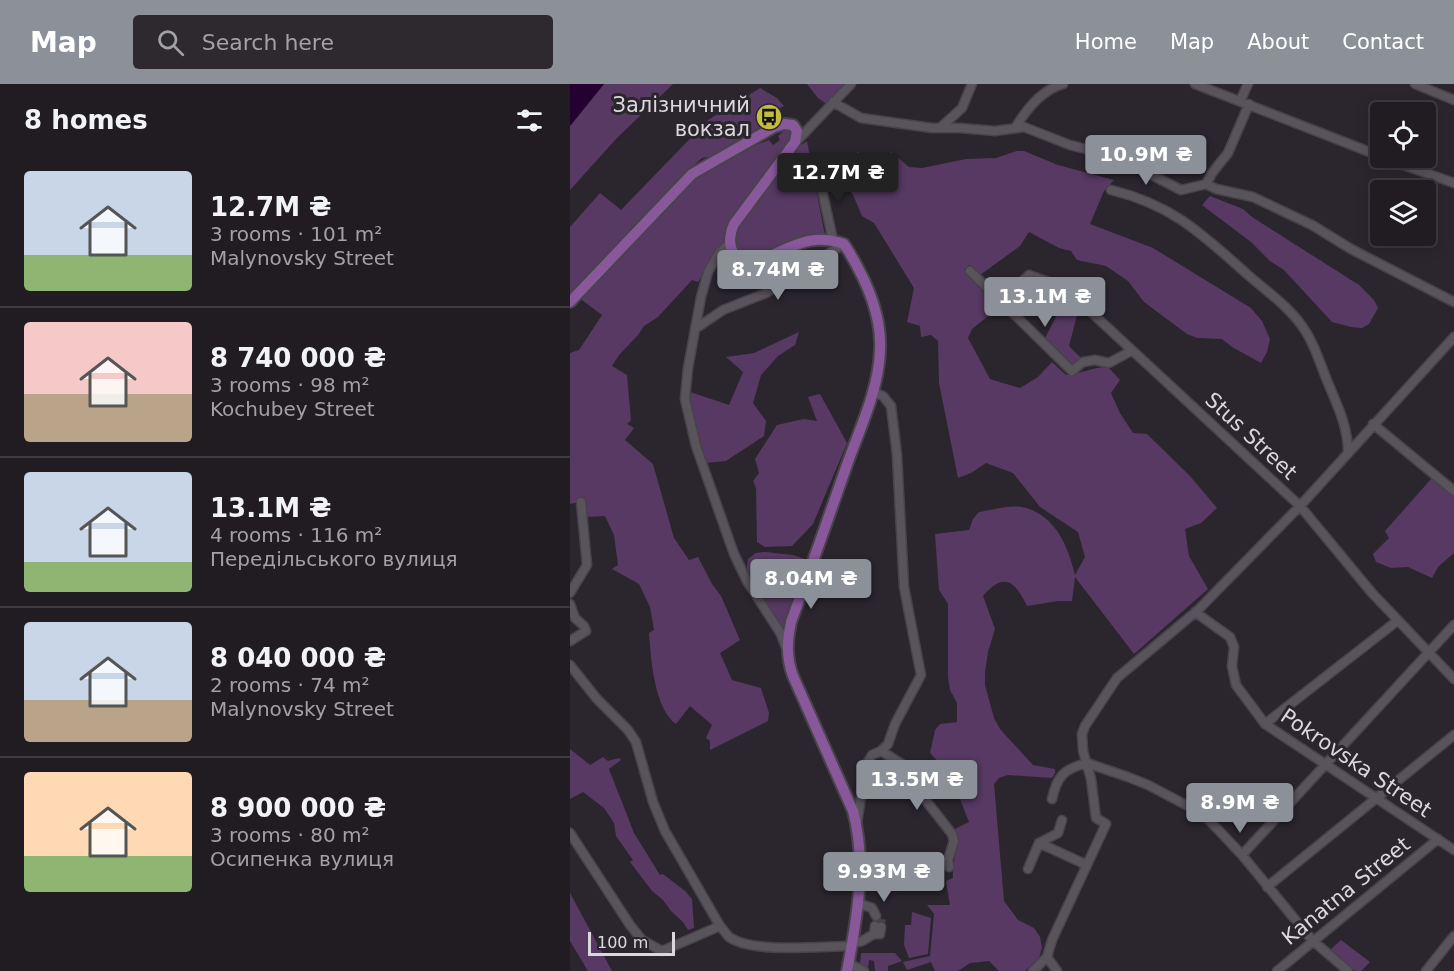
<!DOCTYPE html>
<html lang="en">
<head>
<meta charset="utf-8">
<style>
	body { margin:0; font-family:"DejaVu Sans",sans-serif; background:#2d292f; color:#f1f3f6; height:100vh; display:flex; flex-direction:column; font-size:22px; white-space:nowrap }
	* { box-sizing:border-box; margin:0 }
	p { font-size:20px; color:#a2a1a5 }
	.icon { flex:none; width:33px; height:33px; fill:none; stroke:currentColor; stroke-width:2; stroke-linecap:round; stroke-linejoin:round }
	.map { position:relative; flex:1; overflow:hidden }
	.drawer { display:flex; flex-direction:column; background:#201c22; width:570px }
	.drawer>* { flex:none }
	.fabs { position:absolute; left:800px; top:18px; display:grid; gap:12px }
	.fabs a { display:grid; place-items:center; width:66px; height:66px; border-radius:6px; background:#201c22; box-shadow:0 3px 15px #0003,0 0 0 2px #3d3a40; font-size:30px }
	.scale { position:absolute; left:18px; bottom:15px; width:87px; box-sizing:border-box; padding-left:6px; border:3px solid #dbd8dd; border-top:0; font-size:16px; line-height:21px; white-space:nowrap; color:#dbd8dd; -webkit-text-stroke:4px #2b262e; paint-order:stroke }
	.price { position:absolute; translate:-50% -51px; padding:0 14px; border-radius:6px; background:#8c9099; color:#fff; font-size:20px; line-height:39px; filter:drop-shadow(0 2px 3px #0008) }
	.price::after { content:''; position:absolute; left:50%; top:36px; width:18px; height:14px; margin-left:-9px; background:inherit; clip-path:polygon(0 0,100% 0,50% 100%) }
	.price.on { background:#222; color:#fff }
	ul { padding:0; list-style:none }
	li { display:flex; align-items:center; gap:18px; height:150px; padding:0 24px }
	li+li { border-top:2px solid #3d3a40 }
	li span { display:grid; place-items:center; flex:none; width:168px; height:120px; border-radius:6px; color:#555 }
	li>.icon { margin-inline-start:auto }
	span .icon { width:72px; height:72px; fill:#fffc; stroke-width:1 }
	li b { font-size:26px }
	h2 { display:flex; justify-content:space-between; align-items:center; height:72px; padding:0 24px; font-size:26px }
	header { display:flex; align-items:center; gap:36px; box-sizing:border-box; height:84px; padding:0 30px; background:#8c9099; color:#fff }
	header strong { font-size:28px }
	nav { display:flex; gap:33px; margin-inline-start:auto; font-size:21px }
	.search { width:420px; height:54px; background:#2d292f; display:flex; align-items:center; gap:15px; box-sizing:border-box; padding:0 21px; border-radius:6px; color:#a2a1a5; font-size:22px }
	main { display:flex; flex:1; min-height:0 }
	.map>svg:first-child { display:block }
	.green { fill:#573963 }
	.water { fill:#240130 }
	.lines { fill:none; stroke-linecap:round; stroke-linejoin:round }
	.minor-tunnel { stroke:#454148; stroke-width:8; stroke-dasharray:8 4; stroke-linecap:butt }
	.minor-casing { stroke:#48434a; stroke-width:11 }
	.major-casing { stroke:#48434a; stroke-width:14 }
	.minor { stroke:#59535b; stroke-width:8 }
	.major { stroke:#88589a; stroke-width:10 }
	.labels { text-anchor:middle; stroke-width:6; stroke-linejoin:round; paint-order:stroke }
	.poi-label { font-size:21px; fill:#dbd8dd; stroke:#2b262e; text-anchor:end }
	.street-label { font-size:21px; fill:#dbd8dd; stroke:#2b262e }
</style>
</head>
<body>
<header>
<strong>Map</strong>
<div class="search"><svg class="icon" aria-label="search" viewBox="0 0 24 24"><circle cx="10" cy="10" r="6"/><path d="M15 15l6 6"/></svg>Search here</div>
<nav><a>Home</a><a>Map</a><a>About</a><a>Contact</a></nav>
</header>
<main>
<section class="drawer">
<h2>8 homes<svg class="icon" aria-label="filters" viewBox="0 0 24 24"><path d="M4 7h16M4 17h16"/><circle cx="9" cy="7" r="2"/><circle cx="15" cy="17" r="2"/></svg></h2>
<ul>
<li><span style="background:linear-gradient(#c9d6e8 70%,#8fb573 0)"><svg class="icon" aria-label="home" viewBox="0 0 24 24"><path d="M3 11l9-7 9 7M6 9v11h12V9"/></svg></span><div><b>12.7M ₴</b><p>3 rooms · 101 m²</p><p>Malynovsky Street</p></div></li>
<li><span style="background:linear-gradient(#f6c9c9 60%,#b9a48a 0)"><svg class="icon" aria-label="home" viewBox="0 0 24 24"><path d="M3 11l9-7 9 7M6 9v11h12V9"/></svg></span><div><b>8 740 000 ₴</b><p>3 rooms · 98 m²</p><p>Kochubey Street</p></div></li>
<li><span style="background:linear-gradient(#c9d6e8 75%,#8fb573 0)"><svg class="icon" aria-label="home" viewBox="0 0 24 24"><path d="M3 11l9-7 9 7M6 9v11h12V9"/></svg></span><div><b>13.1M ₴</b><p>4 rooms · 116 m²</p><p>Передільського вулиця</p></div></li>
<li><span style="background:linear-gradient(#c9d6e8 65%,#b9a48a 0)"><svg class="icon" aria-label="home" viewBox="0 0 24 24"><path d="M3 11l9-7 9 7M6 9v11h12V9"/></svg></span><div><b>8 040 000 ₴</b><p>2 rooms · 74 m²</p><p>Malynovsky Street</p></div></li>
<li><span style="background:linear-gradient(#ffd9b3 70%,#8fb573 0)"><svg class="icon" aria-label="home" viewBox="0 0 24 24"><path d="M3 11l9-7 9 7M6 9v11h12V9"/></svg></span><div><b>8 900 000 ₴</b><p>3 rooms · 80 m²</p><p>Осипенка вулиця</p></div></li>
</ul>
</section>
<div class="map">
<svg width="884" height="887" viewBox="0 0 884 887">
	<rect width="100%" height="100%" fill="#2b262e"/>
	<path class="green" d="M34 0H103L46 55 0 106V42Z
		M237 0H278L259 19H255L248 14Z
		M190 4 207 14 214 22 198 30 196 37 189 44 142 72 132 74 114 90 0 209V143L30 109 51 126 138 36Z
		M216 45 222 46 224 53 160 140 156 147 153 160 128 198 122 196 88 233 74 242 68 251 49 271 42 282 57 291 61 336 57 340 64 344 55 356 83 380 104 454 119 476 128 473 142 500 151 512 170 556 150 569 162 596 191 604 199 629 198 637 140 666V657L136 654 142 641 120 622 106 640C84 624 81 575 79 549L84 546 80 523 69 500 42 485 48 481 44 451 35 432 15 433 13 417 0 420V269L9 266 32 231 8 213 124 94 186 61 199 56 203 61 210 56 208 52Z
		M237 57 255 152 193 173 176 175 169 170 163 161 167 144 227 64Z
		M447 67H454L488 81 544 96 534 107 520 140 583 164 681 224 692 237 700 255 697 268 691 279 662 263 652 255 627 254 617 250 574 218 558 197 536 182 507 176 501 167 489 164 459 148 450 162 410 191 399 181 394 186 428 224 402 245 398 254 420 295 450 304 468 293 482 278 496 291C510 290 523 283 538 283L550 296 541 309 550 329 563 349 577 350 620 392 647 424 631 439 615 445 619 472 638 505 564 570 505 493 502 517H488L457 522C445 498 435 487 413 512L425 545 418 568 415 588V601L424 634 430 645 463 681 485 685V689L482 694 438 691 429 694 424 700 434 817 448 836 464 844 470 853 472 864 469 874 455 887H429L419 877 400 879 388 887H365L361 878 337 886 333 878 360 872 364 830 357 821H380L376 797 383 794C382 776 390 765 383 746L399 738 381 692 360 669 365 646 370 640 387 638V619L380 606 378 593V520L369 506 365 450 399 446 403 435 409 428C422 426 440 421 452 423 485 430 498 462 505 491L515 473 508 448 470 423 443 389 416 379 401 389 388 394 369 299 368 257 361 251 351 253 350 242 337 238 344 204 304 139 292 132 283 111 266 87 288 68 305 83 321 68 339 83 352 84 396 75 426 74Z
		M640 112 673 125 682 133 789 201 804 216 808 224 799 240 792 244 781 243 762 238 714 186 700 177 681 158 632 121Z
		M497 211 509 224 499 262 511 274 501 282 474 256Z
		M229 248 225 261 208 272 191 291 183 319 196 337 194 352 156 377 136 379 120 319V308L159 321 173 288 156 273 184 269Z
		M250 310 277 359 243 440 222 462 195 463 187 458 186 404 183 397 189 389 185 375 207 341 234 335 247 337 238 313Z
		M862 394 884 413V469L868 483 862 494 838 483 821 484 806 478 803 470 819 454 815 447Z
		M195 468 223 471 238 476 217 532 213 552 176 489 178 475 186 469Z
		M0 665 20 681 33 673 38 677 49 674 51 676 39 685 64 749 90 791 93 790 115 807 122 815 124 844 118 846 113 838 101 827 93 816 82 807 60 778 63 776 46 752 44 739 34 724 13 708 0 715Z
		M0 809 42 887H43H18L0 857Z
		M342 828 361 834 358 870 339 874 334 861 335 841H341Z
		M771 856 800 878 791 887H785L760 866Z
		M291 869H325L332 877 318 882V887H305L304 877 299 876 298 885 290 880Z"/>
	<path class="water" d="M0 0H34L0 42Z"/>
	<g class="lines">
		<path class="minor-tunnel" d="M311 843 312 833"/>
		<defs>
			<path id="minor" d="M625 0 810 72
				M845 0 884 16
				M670 17 678 0
				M263 18 291 34 362 44H390L425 47 454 43 500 61 547 73 611 106 636 100 646 105 683 113 742 141 781 165 884 218
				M370 44 392 24 402 0
				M445 44C456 26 471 6 493 0
				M224 60 281 0
				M814 74 884 99
				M248 88 263 156
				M636 100 642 89 658 69 679 20
				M541 106C603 121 632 150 678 191 699 209 722 225 736 248 745 262 750 279 756 294 766 319 778 341 778 368
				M159 160 149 169 138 188 131 213 118 284 115 315 126 362 164 470 177 497 211 550 217 566
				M400 187 502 287 513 278 525 276 539 279 561 267
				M430 218 459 191 495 204 730 422 802 509 884 595
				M125 245 153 226 196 209 274 160
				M803 340 884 407
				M0 509 17 481 11 418
				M0 520 5 534 14 542 16 547 0 557
				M625 528 660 553 664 563 662 582 666 601 695 640 884 766
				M0 581 27 615 58 646 66 658 83 718 95 747 150 842C153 845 156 850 159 853 183 870 252 862 281 862
				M695 640 827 537
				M311 667 335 682 357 718 382 750 384 757 378 776 379 783
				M517 679 558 693 578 701 620 723 639 736 672 771 742 856 778 887
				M482 715C487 692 494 685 517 679
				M287 739 296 681 302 671 311 667 318 660 325 640 351 591 334 503 327 371 321 322 313 312 303 308
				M0 749 60 841 72 856 92 867 150 842
				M469 759 517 781
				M672 771 884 541
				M458 785 469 759 488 749 492 736
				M697 803 884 651
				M288 819 302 824 306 832
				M304 850H310L311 843
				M282 859 292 857 304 850 305 842
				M477 873 487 887
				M278 879 294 887
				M463 887 477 873 482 856 536 740 526 734 521 695 513 667 512 650 515 642 547 594 628 526 730 422 884 253
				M707 887 868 755
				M856 887 884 852"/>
			<path id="major" d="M0 218 122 90 204 43 214 40 223 41 227 47 225 58 164 140C156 158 160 176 181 179 189 178 197 173 204 170 229 159 246 150 274 160 294 191 312 228 310 266 309 303 292 340 279 375 260 429 241 484 221 538 217 557 216 573 223 592L283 727C297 779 287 835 277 887"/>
		</defs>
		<use href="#minor" class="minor-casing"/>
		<use href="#major" class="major-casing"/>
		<use href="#minor" class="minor"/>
		<use href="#major" class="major"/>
	</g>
	<defs>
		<symbol id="bus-disc" viewBox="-11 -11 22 22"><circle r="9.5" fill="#c4bc3d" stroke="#2b262e"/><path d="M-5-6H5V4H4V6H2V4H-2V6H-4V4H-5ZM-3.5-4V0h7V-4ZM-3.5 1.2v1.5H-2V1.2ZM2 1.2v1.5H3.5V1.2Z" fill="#111"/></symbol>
	</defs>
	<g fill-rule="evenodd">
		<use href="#bus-disc" x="184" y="18" width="30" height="30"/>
	</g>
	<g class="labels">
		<g class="poi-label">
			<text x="180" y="28">Залізничний<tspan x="180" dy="24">вокзал</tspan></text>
		</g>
		<g class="street-label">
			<text transform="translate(681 352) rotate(43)" y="7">Stus Street</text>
			<text transform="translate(786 679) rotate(34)" y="7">Pokrovska Street</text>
			<text transform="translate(776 807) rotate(-39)" y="7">Kanatna Street</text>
		</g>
	</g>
</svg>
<div class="fabs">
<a><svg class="icon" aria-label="locate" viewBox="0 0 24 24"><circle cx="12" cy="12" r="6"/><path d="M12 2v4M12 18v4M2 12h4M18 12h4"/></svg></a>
<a><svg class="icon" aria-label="layers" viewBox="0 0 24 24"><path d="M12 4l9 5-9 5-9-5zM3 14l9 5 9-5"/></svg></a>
</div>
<div class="scale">100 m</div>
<b class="price" style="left:576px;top:102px">10.9M ₴</b>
<b class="price on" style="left:268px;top:120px">12.7M ₴</b>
<b class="price" style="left:208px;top:217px">8.74M ₴</b>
<b class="price" style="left:475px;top:244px">13.1M ₴</b>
<b class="price" style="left:241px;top:526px">8.04M ₴</b>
<b class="price" style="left:347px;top:727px">13.5M ₴</b>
<b class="price" style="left:670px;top:750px">8.9M ₴</b>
<b class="price" style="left:314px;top:819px">9.93M ₴</b>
</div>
</main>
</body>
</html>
